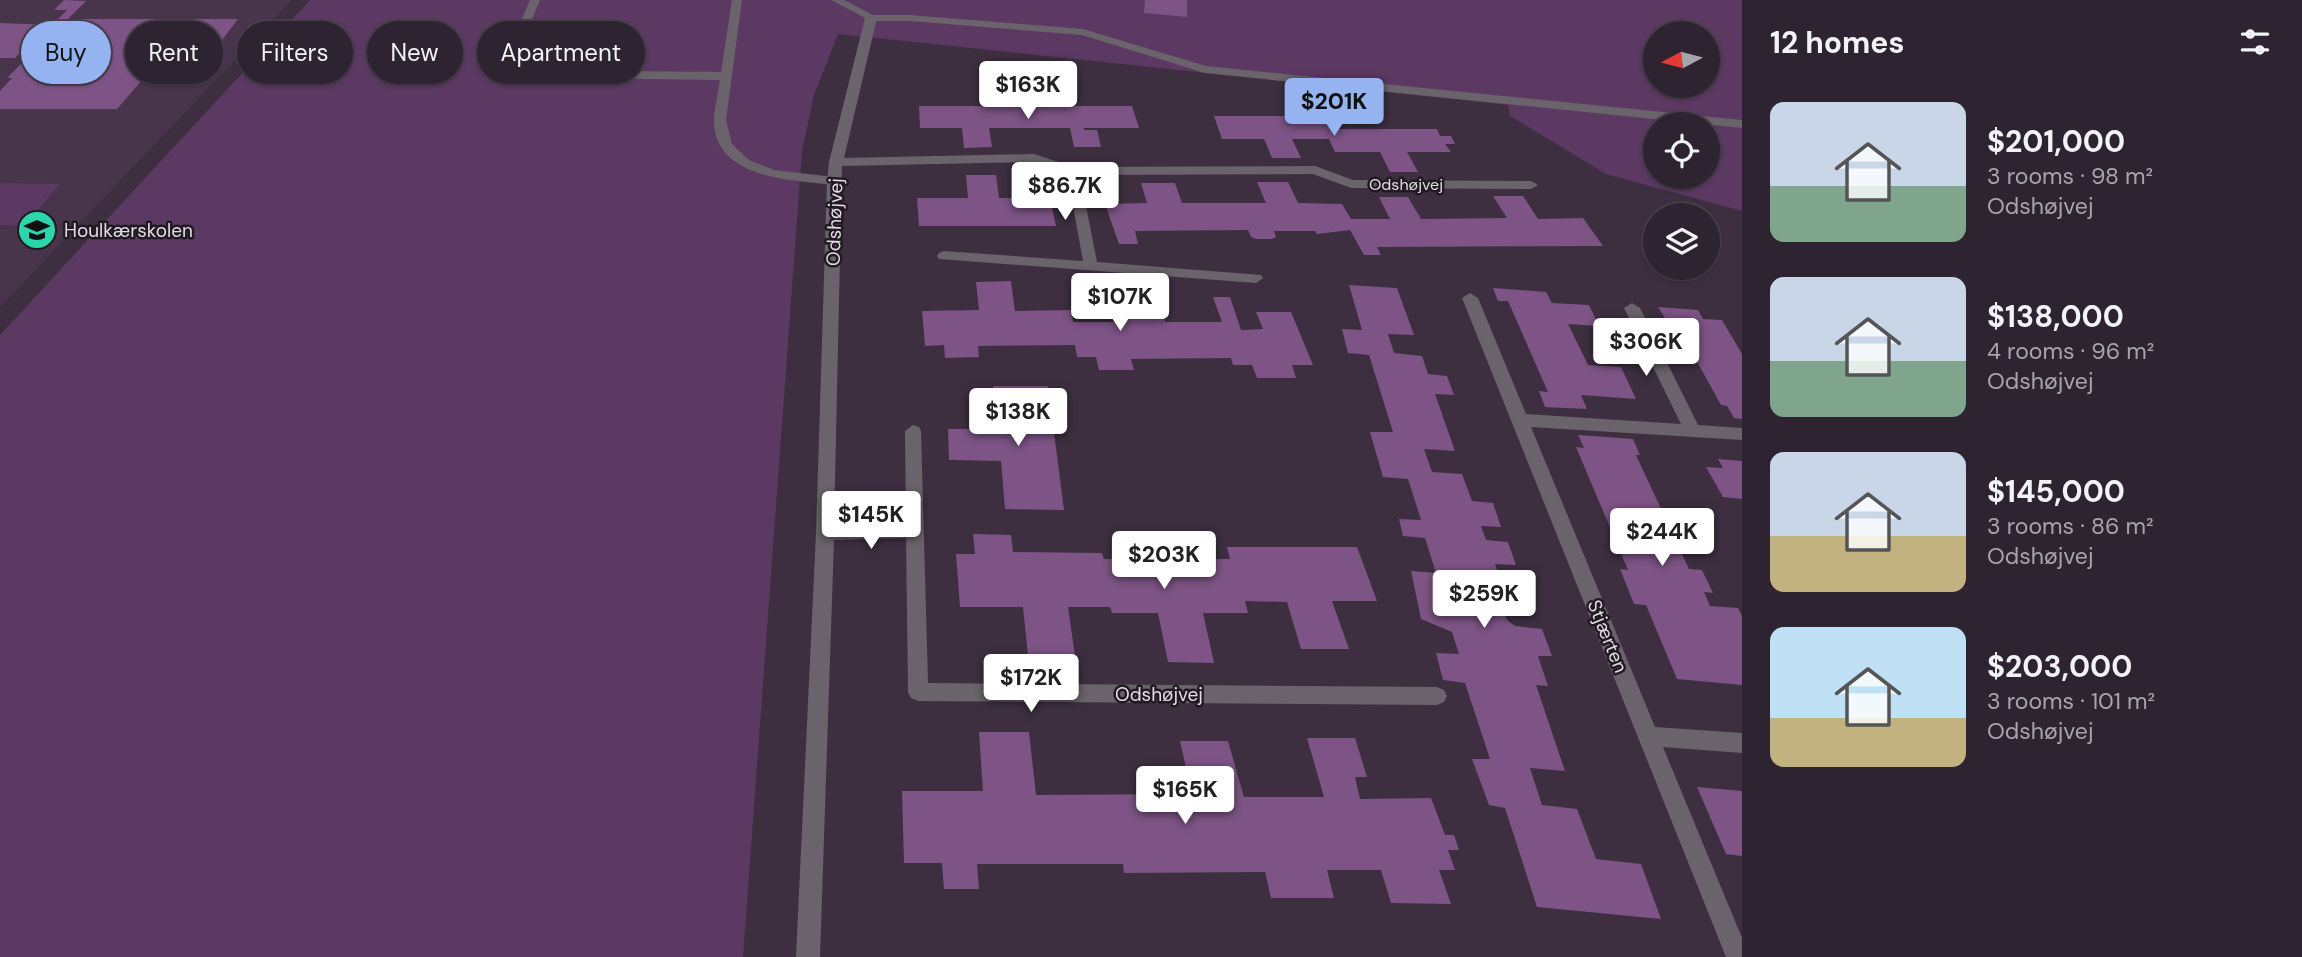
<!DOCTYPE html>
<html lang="en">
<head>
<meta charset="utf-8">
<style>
	body { margin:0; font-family:"DM Sans",sans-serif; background:#362b38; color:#f1f3f6; height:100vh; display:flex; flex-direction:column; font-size:26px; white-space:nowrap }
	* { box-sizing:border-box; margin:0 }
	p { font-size:23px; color:#a7a4ab }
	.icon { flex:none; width:38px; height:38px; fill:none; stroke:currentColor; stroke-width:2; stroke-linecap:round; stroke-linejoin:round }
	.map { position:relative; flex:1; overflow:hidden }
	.sheet { display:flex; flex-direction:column; background:#2e2330; width:560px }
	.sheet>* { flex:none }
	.banner { position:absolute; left:21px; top:21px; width:665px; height:63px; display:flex; gap:14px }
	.needle { width:46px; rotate:263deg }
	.tools { position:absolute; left:1643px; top:21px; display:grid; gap:14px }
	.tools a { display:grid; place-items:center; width:77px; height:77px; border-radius:50%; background:#2e2330; box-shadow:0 2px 5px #0004,0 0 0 2px #49404c; font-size:35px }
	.price { position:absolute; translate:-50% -60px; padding:0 16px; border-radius:7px; background:#fff; color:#222; font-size:23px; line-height:46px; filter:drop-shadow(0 2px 4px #0008) }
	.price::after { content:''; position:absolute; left:50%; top:42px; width:21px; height:16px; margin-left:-10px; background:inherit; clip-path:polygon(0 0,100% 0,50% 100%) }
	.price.selected { background:#95b2f1; color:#111 }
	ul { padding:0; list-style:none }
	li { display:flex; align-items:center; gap:21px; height:175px; padding:0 28px }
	li span { display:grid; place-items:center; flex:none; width:196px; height:140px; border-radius:14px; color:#555 }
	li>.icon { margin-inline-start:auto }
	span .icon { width:84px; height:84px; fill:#fffc; stroke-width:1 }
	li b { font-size:30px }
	h2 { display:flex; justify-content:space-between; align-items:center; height:84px; padding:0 28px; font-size:30px }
	.tag { padding:0 24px; border-radius:32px; background:#2e2330; box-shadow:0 2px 5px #0004,0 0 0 2px #49404c; font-size:24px; line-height:63px }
	.tag.selected { background:#95b2f1; color:#111 }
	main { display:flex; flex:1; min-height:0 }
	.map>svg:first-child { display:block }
	.built { fill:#48354b }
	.green { fill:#5b3962; fill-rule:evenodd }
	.building { fill:#7d5485 }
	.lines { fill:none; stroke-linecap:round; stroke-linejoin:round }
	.service { fill:#6a636b; fill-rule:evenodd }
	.minor { fill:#6a636b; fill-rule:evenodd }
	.labels { text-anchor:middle; stroke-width:5; stroke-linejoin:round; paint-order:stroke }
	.far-street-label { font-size:16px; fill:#e3dae5; stroke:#201a21 }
	.street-label { font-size:19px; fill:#e3dae5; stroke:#201a21 }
	.poi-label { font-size:19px; fill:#e3dae5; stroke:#201a21; text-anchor:start }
</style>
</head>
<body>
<main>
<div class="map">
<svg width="1742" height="957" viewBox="0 0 1742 957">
	<rect width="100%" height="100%" fill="#3d2f40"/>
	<path class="built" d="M0 0H292L0 307Z"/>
	<path class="green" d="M310 0H1742V211L1606 174 1510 116 1508 105 838 34 814 95 802 151 743 957H0V335ZM1656 33H1708V86H1656ZM1656 124H1708V177H1656Z
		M0 183 60 184 24 226 0 225Z"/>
	<path class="building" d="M64 0 86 1 68 19H238L222 40H176L171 45H183L155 79H143L117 109H0V91L12 78H7L33 52H21L15 58H0V23L52 25 67 10H54Z
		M1145 0H1187V17L1144 13Z
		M919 106H1132L1139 128H1084V130H1097L1101 147H1074L1070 128H989L992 147 964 148 962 128H920Z
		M1214 116H1324L1330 129H1437L1440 136H1451L1455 144H1445L1451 152H1407L1418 172H1390L1380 152H1335L1329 139H1292L1301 158H1272L1264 139H1222Z
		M966 175H996L999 198H1050L1056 226H919L917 198H968Z
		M1257 182H1288L1298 203 1342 204 1351 219H1390L1379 197H1408L1421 219 1507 218 1493 196H1523L1538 219 1583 218 1603 246 1377 247 1381 255H1364L1350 230 1317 234 1315 231H1274L1276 237 1272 239H1256L1251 237 1248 230 1135 231 1138 244H1119L1105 204 1147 203 1141 183H1175L1182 203H1266Z
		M1011 281 1015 311 1071 310 1073 322H1126L1119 292H1156L1165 322H1222L1213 297H1230L1241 330 1263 329 1256 312H1291L1313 365H1292L1296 378H1257L1252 365H1233L1231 358 1131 359 1134 370H1099L1096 357H1077L1075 345 978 346 979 357 945 358 944 345 925 346 922 311 979 310 976 282Z
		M1349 285 1397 288 1414 335 1388 334 1394 353 1422 356 1428 374 1447 376 1454 395 1435 394 1455 451 1424 449 1432 472 1462 474 1472 501 1493 503 1501 527 1481 526 1486 540 1508 542 1516 565 1495 564 1504 593H1498L1507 620 1515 626 1542 629 1552 656H1538L1548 686 1536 685 1565 771 1530 768 1542 805 1577 809 1596 859 1641 864 1661 919 1537 907 1505 808 1489 805 1472 759H1490L1465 683 1443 680 1436 653 1459 654 1452 632 1421 619 1411 571 1436 573 1425 538 1403 536 1399 519 1421 520 1408 479 1383 477 1370 432H1393L1369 355 1348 353 1342 329 1362 330Z
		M1493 288 1546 292 1552 303 1589 305 1599 326 1568 324 1588 365 1621 367 1636 399 1581 395 1587 409 1545 407 1539 391 1548 392 1508 301H1498Z
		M1658 307 1698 310 1703 319 1722 320 1742 354V419L1734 418 1727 406 1721 405 1673 318H1665Z
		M993 386H1048L1064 510 1005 509 1001 461 949 460 948 429H996Z
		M1578 435 1633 439 1640 455H1636L1689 569 1702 570 1713 593 1704 592 1710 606 1738 608 1742 616V685L1677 679 1646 605 1634 604 1620 569 1628 570 1576 447 1584 448Z
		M1718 459 1742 461V499L1723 497 1706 467 1723 468Z
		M973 534 1011 535 1013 552 1102 553 1104 559H1230L1227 547H1357L1377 601H1332L1349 649H1301L1287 602 1245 601 1248 613H1203L1214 663 1168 662 1158 613H1112L1110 607H1068L1075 656H1028L1023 607H960L956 554H975Z
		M979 732H1029L1036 795 1192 794 1180 741H1228L1244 797H1324L1307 738H1355L1367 777H1355L1360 799 1431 798 1445 835H1454L1459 850H1448L1455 870H1439L1451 904 1391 903 1381 870H1327L1334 898H1271L1265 872 1124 873 1123 864H977L979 889H944L942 863H904L902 791H983Z
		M1697 787 1742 791V856L1726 854Z"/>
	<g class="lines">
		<path class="service" d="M530 0H540L511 70 721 72 732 0H742L726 120 732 144 749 160 774 170 834 177 841 181 834 185C791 180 712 179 714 118 715 105 718 92 720 80L500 77 498 74Z
			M831 0H844L873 15H910L1083 29 1206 66 1742 120V128L1205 73 1082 35 910 21H871Z"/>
		<path class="minor" d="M871 15 877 18 844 158 1034 154 1074 167 1315 166 1353 180 1531 181 1538 185 1531 189 1351 188 1313 174 1080 175 1097 262 1261 275 1263 278 1256 283 939 259 937 256 939 253 944 251 1083 261 1067 173 1033 162 842 166 834 525 906 523 905 431 913 425 919 427 921 431 928 683 1437 687 1444 690 1447 696 1444 702 1437 705 918 701 911 698 908 692 906 538 834 540 820 957H796L816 533 827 181 829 162 865 18Z
			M1470 293 1478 298 1526 414 1681 424 1624 308 1632 303 1640 308 1698 425 1742 428V440L1531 427 1655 727 1742 733V753L1663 747 1742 938V957H1726L1462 298Z"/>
	</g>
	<defs>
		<symbol id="school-disc" viewBox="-11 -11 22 22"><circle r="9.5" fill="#2cd5ab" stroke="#201a21"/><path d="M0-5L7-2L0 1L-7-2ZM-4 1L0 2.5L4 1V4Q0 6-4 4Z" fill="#111"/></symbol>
	</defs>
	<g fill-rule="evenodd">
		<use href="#school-disc" x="15" y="208" width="44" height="44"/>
	</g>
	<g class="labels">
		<g class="far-street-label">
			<text x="1406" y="190">Odshøjvej</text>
		</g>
		<g class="street-label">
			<text transform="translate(834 222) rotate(-88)" y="7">Odshøjvej</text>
			<text transform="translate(1608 636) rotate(68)" y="7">Stjærten</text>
			<text x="1159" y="701">Odshøjvej</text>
		</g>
		<g class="poi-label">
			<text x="64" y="237">Houlkærskolen</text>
		</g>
	</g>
</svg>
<div class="tools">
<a><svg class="needle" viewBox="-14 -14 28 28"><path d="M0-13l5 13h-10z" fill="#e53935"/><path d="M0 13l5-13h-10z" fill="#a7a4ab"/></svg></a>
<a><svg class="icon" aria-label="locate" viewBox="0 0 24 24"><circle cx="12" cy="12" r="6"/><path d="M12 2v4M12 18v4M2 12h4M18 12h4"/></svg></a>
<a><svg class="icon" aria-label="layers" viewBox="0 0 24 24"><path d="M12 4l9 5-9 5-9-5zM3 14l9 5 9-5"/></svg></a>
</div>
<b class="price" style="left:1028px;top:121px">$163K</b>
<b class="price selected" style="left:1334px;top:138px">$201K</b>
<b class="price" style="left:1065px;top:222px">$86.7K</b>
<b class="price" style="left:1120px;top:333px">$107K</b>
<b class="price" style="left:1646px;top:378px">$306K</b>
<b class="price" style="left:1018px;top:448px">$138K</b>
<b class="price" style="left:871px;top:551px">$145K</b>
<b class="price" style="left:1662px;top:568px">$244K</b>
<b class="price" style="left:1164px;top:591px">$203K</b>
<b class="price" style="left:1484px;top:630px">$259K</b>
<b class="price" style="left:1031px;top:714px">$172K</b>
<b class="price" style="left:1185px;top:826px">$165K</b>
<div class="banner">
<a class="tag selected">Buy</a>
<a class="tag">Rent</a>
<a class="tag">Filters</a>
<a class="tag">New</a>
<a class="tag">Apartment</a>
</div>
</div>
<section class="sheet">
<h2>12 homes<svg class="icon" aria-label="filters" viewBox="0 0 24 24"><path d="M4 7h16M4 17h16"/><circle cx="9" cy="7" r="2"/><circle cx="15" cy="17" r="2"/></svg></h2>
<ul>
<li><span style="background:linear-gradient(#c9d6e8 60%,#7fa58c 0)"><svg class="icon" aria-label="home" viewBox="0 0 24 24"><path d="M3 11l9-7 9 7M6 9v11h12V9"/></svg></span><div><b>$201,000</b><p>3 rooms · 98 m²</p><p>Odshøjvej</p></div></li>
<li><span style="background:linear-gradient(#c9d6e8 60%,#7fa58c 0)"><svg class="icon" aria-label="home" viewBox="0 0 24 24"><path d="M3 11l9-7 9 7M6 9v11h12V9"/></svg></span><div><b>$138,000</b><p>4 rooms · 96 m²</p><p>Odshøjvej</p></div></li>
<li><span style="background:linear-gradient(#c9d6e8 60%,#c2b280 0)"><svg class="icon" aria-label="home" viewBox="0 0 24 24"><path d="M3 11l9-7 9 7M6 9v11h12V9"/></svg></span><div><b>$145,000</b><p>3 rooms · 86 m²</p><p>Odshøjvej</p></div></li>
<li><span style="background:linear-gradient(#bfe0f5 65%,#c2b280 0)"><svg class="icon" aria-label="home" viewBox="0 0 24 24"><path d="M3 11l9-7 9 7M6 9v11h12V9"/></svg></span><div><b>$203,000</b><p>3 rooms · 101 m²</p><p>Odshøjvej</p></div></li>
</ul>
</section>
</main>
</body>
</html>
